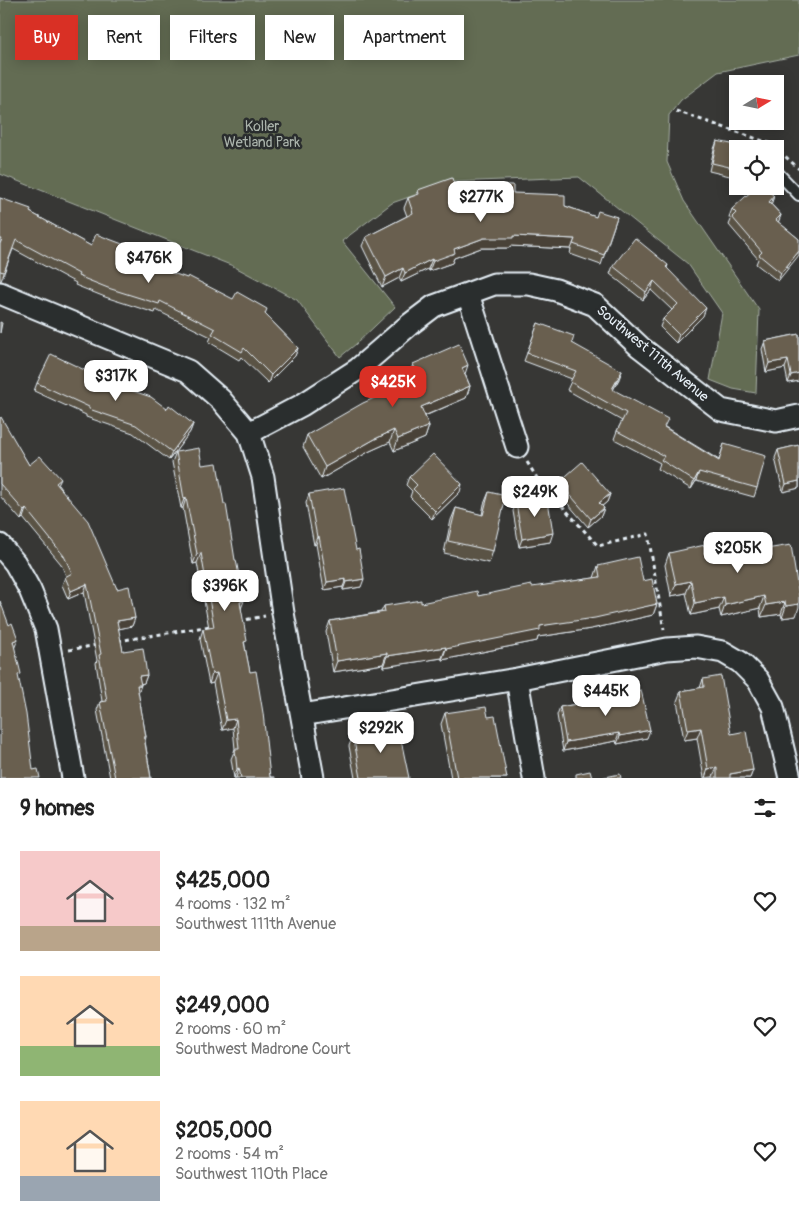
<!DOCTYPE html>
<html lang="en">
<head>
<meta charset="utf-8">
<style>
	body { margin:0; font-family:Pangolin,sans-serif; background:#f6f6f6; color:#222; height:100vh; display:flex; flex-direction:column; font-size:19px; white-space:nowrap }
	* { box-sizing:border-box; margin:0 }
	p { font-size:16px; color:#767676 }
	.icon { flex:none; width:28px; height:28px; fill:none; stroke:currentColor; stroke-width:2; stroke-linecap:round; stroke-linejoin:round }
	.map { position:relative; height:778px; overflow:hidden }
	.sheet { display:flex; flex-direction:column; background:#fff; flex:1 }
	.sheet>* { flex:none }
	.banner { position:absolute; left:15px; top:15px; width:500px; height:45px; display:flex; gap:10px }
	.needle { width:32px; rotate:80deg }
	.tools { position:absolute; left:729px; top:75px; display:grid; gap:10px }
	.tools a { display:grid; place-items:center; width:55px; height:55px; border-radius:0px; background:#fff; box-shadow:0 2px 12px #0003; font-size:25px }
	.price { position:absolute; translate:-50% -42px; padding:0 11px; border-radius:10px; background:#fff; color:#222; font-size:16px; line-height:32px; filter:drop-shadow(0 1px 2px #0008) }
	.price::after { content:''; position:absolute; left:50%; top:30px; width:15px; height:11px; margin-left:-8px; background:inherit; clip-path:polygon(0 0,100% 0,50% 100%) }
	.price.active { background:#d93025; color:#fff }
	ul { padding:0; list-style:none }
	li { display:flex; align-items:center; gap:15px; height:125px; padding:0 20px }
	li span { display:grid; place-items:center; flex:none; width:140px; height:100px; border-radius:0px; color:#555 }
	li>.icon { margin-inline-start:auto }
	span .icon { width:60px; height:60px; fill:#fffc; stroke-width:1 }
	li b { font-size:21px }
	h2 { display:flex; justify-content:space-between; align-items:center; height:60px; padding:0 20px; font-size:21px }
	.pill { padding:0 18px; border-radius:0px; background:#fff; box-shadow:0 2px 12px #0003; font-size:18px; line-height:45px }
	.pill.active { background:#d93025; color:#fff }
	.map>svg:first-child { display:block }
	.green { fill:#636c52; stroke:#a6aea5 }
	.lines { fill:none; stroke-linecap:round; stroke-linejoin:round }
	.service-casing { stroke:#e8f1f8; stroke-width:14 }
	.minor-casing { stroke:#e8f1f8; stroke-width:25 }
	.path { stroke:#e8f1f8; stroke-width:3; stroke-dasharray:4 4; stroke-linecap:butt }
	.service { stroke:#2a2d2e; stroke-width:10 }
	.minor { stroke:#2a2d2e; stroke-width:21 }
	.wall { fill:#5a5245; stroke:#e8f1f8 }
	.shaded-wall { fill:#4a4238; stroke:#e8f1f8 }
	.building { fill:#695f50; stroke:#e8f1f8 }
	.labels { text-anchor:middle; stroke-width:5; stroke-linejoin:round; paint-order:stroke }
	.park-label { font-size:14px; fill:#acb5ad; stroke:#2a2d2e }
	.street-label { font-size:14px; fill:#e8f1f8; stroke:#2a2d2e }
</style>
</head>
<body>
<div class="map">
<svg width="799" height="778" viewBox="0 0 799 778">
	<rect width="100%" height="100%" fill="#373735"/>
	<filter id="ink" filterUnits="userSpaceOnUse"><feTurbulence type="fractalNoise" baseFrequency=".02" numOctaves="2"/><feDisplacementMap in="SourceGraphic" scale="10" xChannelSelector="R" yChannelSelector="G"/><feConvolveMatrix kernelMatrix="1 2 1 2 8 2 1 2 1" color-interpolation-filters="sRGB"/></filter>
	<g filter="url(#ink)">
		<path class="green" d="M0 0H799V55L718 72 681 100 669 115 667 162 684 201 759 310 756 393 733 389 710 380 722 313 688 264 579 177 452 182 392 203 342 241 395 307 356 344 340 357 297 300 233 266 0 174Z"/>
		<g class="lines">
			<defs>
				<path id="service" d="M775 170 799 195"/>
				<path id="minor" d="M0 293 188 371 221 400 249 433 263 477 283 613 313 778
					M468 294 517 447
					M249 433 302 405 358 369 409 325 434 306 494 284H529L556 290 595 305 640 347 721 410 776 421 799 416
					M0 545 15 563 30 590 46 629 73 778
					M517 679 534 778
					M302 715 517 679 667 649 696 647 723 652 740 662 758 680 773 707 790 778"/>
			</defs>
			<use href="#service" class="service-casing"/>
			<use href="#minor" class="minor-casing"/>
			<path class="path" d="M676 111 772 144 799 169
				M527 462 537 478 598 546 648 534 664 630
				M239 621 265 616
				M118 641 211 626
				M69 650 97 645"/>
			<use href="#service" class="service"/>
			<use href="#minor" class="minor"/>
		</g>
		<path class="wall" d="M717 141 738 149V178L709 171 714 149Z
			M454 184 513 193 565 206 596 217H617L601 265 570 254 571 249 510 246 509 248H481L454 258 452 263 429 271 428 269 401 282 399 278 382 287 362 246 366 237 407 216 404 208 408 198 416 196 418 190Z
			M774 196 771 204 781 215 778 222 799 239 778 281 756 264 758 259 729 225 731 220 729 217 732 209Z
			M0 198 30 212 91 246 121 256 265 314 298 348 295 356 268 383 241 357 239 360 209 342 211 337 156 310 155 313 105 297 75 285 76 283 13 249 1 281H0Z
			M668 265 667 268 703 316 676 343 660 327 663 319 672 310 651 290 643 300 610 274 613 266Z
			M538 323 572 343 619 379 613 390 665 427 719 460 724 444 757 488 754 497 696 481 691 489 658 469 660 463 614 439 617 431 622 421 567 390 572 379 524 361Z
			M799 334V381L788 383 785 368 766 372 762 349 765 341Z
			M413 364 465 374 470 386 466 398 425 416 429 426 425 438 394 451 390 442 370 451 321 479 303 447 307 435 411 382 409 376Z
			M37 383 167 409 193 424 190 432 169 460 133 433 86 417V415L34 391Z
			M0 418 29 465 61 479 58 485 117 589 135 618 132 626 118 629 123 651 147 675 144 683 141 684 138 692 146 737 145 741 151 778H110L97 710 100 702 102 701 96 663 97 660 84 592 68 599 62 585 65 577 66 576 61 564 23 518 21 520 0 496Z
			M799 445V488L783 492 775 458 778 450Z
			M176 452 202 465 241 608 245 647 270 777 274 778H234L231 759 235 749 233 728 222 730 213 683 209 684 200 639 203 629 209 628 197 563 193 564 183 508H181L172 462Z
			M409 477 460 492 432 519 410 497 412 491 406 485Z
			M559 482 610 494 607 502 602 506 604 508 601 516 588 527 556 490Z
			M489 492 493 551 489 563 444 553 451 520 456 508 482 515 484 504Z
			M309 494 361 587 343 590V587L324 590 316 544 314 545 306 503Z
			M533 497 550 542 519 547 513 511 516 503 530 506Z
			M706 551 747 552 796 616 782 618 781 614 761 617 760 608 721 617 719 609 691 615 686 593 671 596 665 565 669 553Z
			M598 566 643 581 657 604 653 615 591 629 538 637 537 641 442 660V658L383 667V664L333 672 326 632 330 621 381 612 384 606 421 603 478 596 594 578Z
			M703 679 731 734 753 770 750 778H713V777L704 778 697 738 684 740 677 701 681 691 700 688Z
			M611 696 647 738 617 744 616 741 563 751 557 715 560 707 610 698Z
			M445 713 488 717 507 778H451L441 724Z
			M353 735 409 778H355L349 746Z"/>
		<path class="shaded-wall" d="M774 196 771 205 769 202Z
			M781 215 778 223 776 220Z
			M513 236 575 239 571 249 510 246 509 248H481L454 258 452 263 429 271 433 261 454 249 484 238Z
			M799 251V255L778 281 781 273Z
			M432 259 428 269 401 282 405 273Z
			M403 268 399 278 382 287 386 277Z
			M654 281 651 290 643 300 646 292Z
			M706 308 703 316 676 343 679 335Z
			M298 348 295 356 268 383 271 375Z
			M788 360 785 368 766 372 769 363Z
			M468 365 464 377 462 368Z
			M622 371 619 379 609 397 612 389Z
			M799 373V381L788 383 791 375Z
			M470 386 466 398 417 419 421 407Z
			M193 424 190 432 169 460 172 452Z
			M429 426 425 438 394 451 398 439Z
			M394 430 390 442 370 451 321 479 325 467 375 439Z
			M699 472 696 481 691 489 694 481Z
			M799 481V488L783 492 786 484Z
			M462 484 460 492 432 519 435 511Z
			M610 494 607 502 596 511 599 503Z
			M186 498 183 508H181L184 499Z
			M604 508 601 516 588 527 591 519Z
			M26 509 23 518 21 520 24 511Z
			M553 533 550 542 519 547 522 539Z
			M319 536 316 544 314 545 317 537Z
			M201 553 197 563 193 564 197 554Z
			M346 579 343 587 324 590 327 582Z
			M364 579 361 587 343 590 346 582Z
			M691 581 686 593 671 596 676 584Z
			M87 584 84 592 68 599 71 591Z
			M764 596 760 608 721 617 725 605Z
			M724 597 719 609 691 615 695 603Z
			M244 601 240 611V602Z
			M785 602 781 614 761 617 766 605Z
			M657 604 653 615 591 629 538 637 537 641 442 660 446 649 540 626Z
			M799 604V607L796 616 782 618 786 606Z
			M135 618 132 626 114 630 117 621Z
			M18 639 14 649 13 641Z
			M446 647 442 658 383 667 387 656Z
			M387 653 383 664 333 672 337 661Z
			M217 673 213 683 209 684 212 674Z
			M147 675 144 683 136 685 139 676Z
			M137 685H141L138 693Z
			M236 719 233 728 222 730 226 720Z
			M701 728 697 738 684 740 688 730Z
			M650 730 647 738 617 744 620 736Z
			M619 733 616 741 563 751 566 742Z
			M717 767 713 777 705 778 708 769Z
			M239 768 236 778H234L237 769Z
			M753 770 750 778H728L730 774Z"/>
		<path class="building" d="M717 141 755 149H738V169L712 163Z
			M452 178 454 184 513 185V193L565 195V206L596 217 598 211 617 217 604 255 573 244 575 239 513 236V238H484L454 249 455 253 433 261 432 259 405 273 403 268 386 277 366 237 413 213 408 198 419 194 418 190Z
			M757 186H763L774 196 769 202 781 215 776 220 799 239V251L781 273 759 255 762 252 732 217 736 213 732 209Z
			M0 198 31 209 30 212 91 246 96 234 125 245 121 255 187 278 188 276 233 299 237 292 267 309 265 314 298 348 271 375 244 348 242 352 212 334 215 329 160 301 159 304 108 288 78 276 79 274 16 240 4 272 0 271V244L2 239H0Z
			M635 238 668 265 666 267 706 308 679 335 663 319 678 304 654 281 646 292 613 266Z
			M0 322 2 323 0 333Z
			M538 323 574 336 572 343 622 371 612 389 668 419 664 427 719 461 724 444 766 456 757 488 699 472 694 481 661 460 664 456 617 431 626 413 570 382 576 371 527 353Z
			M799 334V373L791 375 788 360 769 363 765 341Z
			M459 344 468 365 462 368 470 386 421 407 429 426 398 439 394 430 375 439 325 467 307 435 363 403 419 378 413 364Z
			M51 354 118 386 151 397 167 409 169 405 193 424 172 452 136 425 89 409V407L37 383Z
			M1 417 29 465 40 456 61 479 56 483 88 521 117 589 129 586 135 618 117 621 123 651 143 648 147 675 139 676 141 685H137L146 737H144L151 778H115L100 702 107 701 99 655 101 654 87 584 71 591 65 577 72 573 64 556 26 509 24 511 0 484V418Z
			M799 445V481L786 484 778 450Z
			M199 448 202 465 217 463 224 504H226L235 560H236L244 601 240 602 247 641 244 642 250 672 256 671 263 713 270 777H274V778H241L239 768 237 769 235 749H239L236 719 226 720 217 673 212 674 203 629 214 627 201 553 197 554 186 498 184 499 176 452Z
			M433 454 462 484 435 511 413 489 417 485 409 477Z
			M582 462 610 494 599 503 604 508 591 519 559 482Z
			M344 488 356 550 359 549 364 579 346 582V579L327 582 319 536 317 537 309 494Z
			M489 492 506 496 493 551 448 541 456 508 483 515Z
			M547 494 553 533 522 539 516 503 535 507 533 497Z
			M744 542 747 552 791 545 799 596V604L786 606 785 602 766 605 764 596 725 605 724 597 695 603 691 581 676 584 669 553 705 545 706 551Z
			M638 557 643 581 652 579 657 604 595 618 540 626V630L446 649V647L387 656V653L337 661 330 621 385 612 384 606 421 600V603L477 591 478 596 531 585 532 587 600 577 598 566Z
			M0 601 9 625 12 623 18 639 13 641 21 674 18 675 26 714 33 770 38 769 40 778H0Z
			M721 676 731 734 746 731 753 770 730 774V778H717V767L708 769 701 728 688 730 681 691 704 687 703 679Z
			M641 690 650 730 620 736 619 733 566 742 560 707 611 698V696Z
			M486 707 488 717 495 716 507 778H457L445 713Z
			M398 726 409 778H361L353 735Z
			M590 771 592 778H576V774Z
			M620 774 621 778H600Z"/>
	</g>
	<g class="labels">
		<g class="park-label">
			<text x="262" y="131">Koller<tspan x="262" dy="16">Wetland Park</tspan></text>
		</g>
		<g class="street-label">
			<text transform="translate(653 353) rotate(40)" y="5">Southwest 111th Avenue</text>
		</g>
	</g>
</svg>
<div class="tools">
<a><svg class="needle" viewBox="-14 -14 28 28"><path d="M0-13l5 13h-10z" fill="#e53935"/><path d="M0 13l5-13h-10z" fill="#767676"/></svg></a>
<a><svg class="icon" aria-label="locate" viewBox="0 0 24 24"><circle cx="12" cy="12" r="6"/><path d="M12 2v4M12 18v4M2 12h4M18 12h4"/></svg></a>
</div>
<b class="price" style="left:481px;top:223px">$277K</b>
<b class="price" style="left:149px;top:284px">$476K</b>
<b class="price" style="left:116px;top:402px">$317K</b>
<b class="price active" style="left:393px;top:408px">$425K</b>
<b class="price" style="left:535px;top:518px">$249K</b>
<b class="price" style="left:738px;top:574px">$205K</b>
<b class="price" style="left:225px;top:612px">$396K</b>
<b class="price" style="left:606px;top:717px">$445K</b>
<b class="price" style="left:381px;top:754px">$292K</b>
<div class="banner">
<a class="pill active">Buy</a>
<a class="pill">Rent</a>
<a class="pill">Filters</a>
<a class="pill">New</a>
<a class="pill">Apartment</a>
</div>
</div>
<section class="sheet">
<h2>9 homes<svg class="icon" aria-label="filters" viewBox="0 0 24 24"><path d="M4 7h16M4 17h16"/><circle cx="9" cy="7" r="2"/><circle cx="15" cy="17" r="2"/></svg></h2>
<ul>
<li><span style="background:linear-gradient(#f6c9c9 75%,#b9a48a 0)"><svg class="icon" aria-label="home" viewBox="0 0 24 24"><path d="M3 11l9-7 9 7M6 9v11h12V9"/></svg></span><div><b>$425,000</b><p>4 rooms · 132 m²</p><p>Southwest 111th Avenue</p></div><svg class="icon" aria-label="heart" viewBox="0 0 24 24"><path d="M12 20l-8-8c-3-5 5-10 8-4 3-6 11-1 8 4z"/></svg></li>
<li><span style="background:linear-gradient(#ffd9b3 70%,#8fb573 0)"><svg class="icon" aria-label="home" viewBox="0 0 24 24"><path d="M3 11l9-7 9 7M6 9v11h12V9"/></svg></span><div><b>$249,000</b><p>2 rooms · 60 m²</p><p>Southwest Madrone Court</p></div><svg class="icon" aria-label="heart" viewBox="0 0 24 24"><path d="M12 20l-8-8c-3-5 5-10 8-4 3-6 11-1 8 4z"/></svg></li>
<li><span style="background:linear-gradient(#ffd9b3 75%,#9aa5b1 0)"><svg class="icon" aria-label="home" viewBox="0 0 24 24"><path d="M3 11l9-7 9 7M6 9v11h12V9"/></svg></span><div><b>$205,000</b><p>2 rooms · 54 m²</p><p>Southwest 110th Place</p></div><svg class="icon" aria-label="heart" viewBox="0 0 24 24"><path d="M12 20l-8-8c-3-5 5-10 8-4 3-6 11-1 8 4z"/></svg></li>
</ul>
</section>
</body>
</html>
